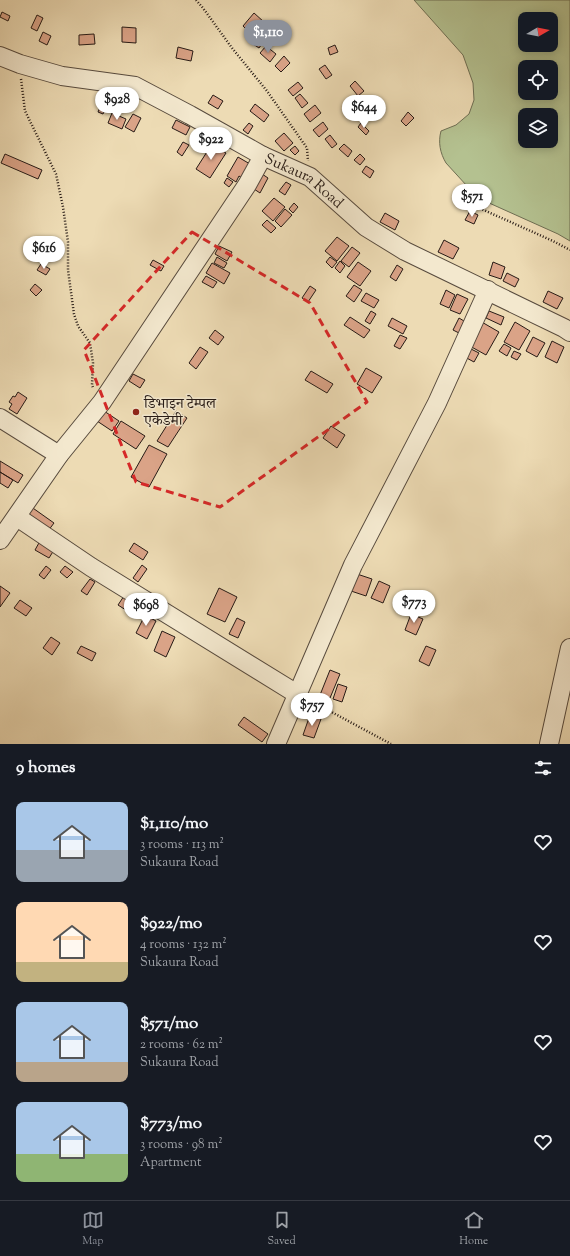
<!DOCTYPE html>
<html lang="en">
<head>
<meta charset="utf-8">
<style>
	body { margin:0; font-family:"Sorts Mill Goudy","Noto Serif Devanagari",serif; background:#242831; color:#f1f3f6; height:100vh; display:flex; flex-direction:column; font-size:15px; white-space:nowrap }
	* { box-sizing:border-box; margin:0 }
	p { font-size:13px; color:#9ea1a6 }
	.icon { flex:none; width:22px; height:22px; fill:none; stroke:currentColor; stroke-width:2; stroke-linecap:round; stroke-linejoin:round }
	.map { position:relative; height:744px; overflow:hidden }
	.side { display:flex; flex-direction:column; background:#171b24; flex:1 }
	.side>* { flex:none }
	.needle { width:26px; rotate:81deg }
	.tools { position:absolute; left:518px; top:12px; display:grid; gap:8px }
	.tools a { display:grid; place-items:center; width:40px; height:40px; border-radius:8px; background:#171b24; box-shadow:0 2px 10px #0003; font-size:20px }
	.price { position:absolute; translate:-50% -34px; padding:0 9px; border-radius:14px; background:#fff; color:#222; font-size:13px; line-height:26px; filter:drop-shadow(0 1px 2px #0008) }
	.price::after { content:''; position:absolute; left:50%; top:24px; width:12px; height:9px; margin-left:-6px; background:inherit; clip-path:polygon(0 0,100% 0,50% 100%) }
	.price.on { background:#8c9099; color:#fff }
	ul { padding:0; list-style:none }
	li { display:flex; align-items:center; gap:12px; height:100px; padding:0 16px }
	li span { display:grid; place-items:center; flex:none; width:112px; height:80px; border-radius:8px; color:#555 }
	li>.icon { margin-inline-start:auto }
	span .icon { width:48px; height:48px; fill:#fffc; stroke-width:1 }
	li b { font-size:17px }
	h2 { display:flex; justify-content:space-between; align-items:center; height:48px; padding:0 16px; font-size:17px }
	.dock { display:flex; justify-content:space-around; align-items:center; height:56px; border-top:1px solid #363941; background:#171b24; font-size:11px; color:#9ea1a6 }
	.dock a { display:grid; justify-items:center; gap:2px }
	.dock .on { color:#8c9099 }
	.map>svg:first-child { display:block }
	.green { fill:#b4c190; stroke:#6e6e53; fill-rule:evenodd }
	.building { fill:#daa387; stroke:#271b16 }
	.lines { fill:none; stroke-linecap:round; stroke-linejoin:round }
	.minor-casing { stroke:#584b3e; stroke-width:20 }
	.path { stroke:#271b16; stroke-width:2.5; stroke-dasharray:1 2; stroke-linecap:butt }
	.minor { stroke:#f3e8ce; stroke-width:18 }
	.marked { fill:none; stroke:#d62828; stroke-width:3; stroke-dasharray:8 5; stroke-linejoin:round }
	.poi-dot { fill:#8f2418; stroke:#f3e8ce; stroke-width:1.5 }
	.labels { text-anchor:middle; stroke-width:3; stroke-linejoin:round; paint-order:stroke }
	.street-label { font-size:15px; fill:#271b16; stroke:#f3e8ce }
	.poi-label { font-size:15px; fill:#271b16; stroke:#f3e8ce; text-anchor:start }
</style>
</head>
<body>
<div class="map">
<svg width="570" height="744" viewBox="0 0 570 744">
	<rect width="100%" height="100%" fill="#eddbb4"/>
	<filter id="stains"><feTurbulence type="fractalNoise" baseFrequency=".005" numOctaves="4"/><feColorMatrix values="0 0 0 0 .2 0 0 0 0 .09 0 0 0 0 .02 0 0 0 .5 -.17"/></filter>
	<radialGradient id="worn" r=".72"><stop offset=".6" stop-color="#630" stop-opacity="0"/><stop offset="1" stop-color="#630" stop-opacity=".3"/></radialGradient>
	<path class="green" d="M414 0H570V241L558 234 478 198 446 163C440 153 438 142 441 131L456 125 469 114 474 100 473 83 463 55ZM525 19H551V45H525ZM525 67H551V93H525ZM525 115H551V141H525Z"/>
	<path class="building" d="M2 12 10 16 8 21 0 17Z
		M254 13 264 22 252 35 243 26Z
		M37 15 43 18 37 31 31 28Z
		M122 27 136 28V43L122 42Z
		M43 32 51 36 47 45 39 41Z
		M262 33 267 37 259 48 253 44Z
		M94 34 95 44 79 45V35Z
		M335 45 338 52 330 55 328 48Z
		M266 46 276 54 270 62 260 53Z
		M178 47 193 51 191 61 176 58Z
		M284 56 290 63 281 72 275 66Z
		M325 65 332 75 326 79 319 69Z
		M355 81 364 91 358 96 350 86Z
		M298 82 303 88 293 96 288 90Z
		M124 93 130 96 125 107 119 105Z
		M300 94 308 103 302 108 295 98Z
		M213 95 223 101 218 109 208 103Z
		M104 98 109 100 103 114 98 112Z
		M255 104 269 115 264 122 250 111Z
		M315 105 321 113 310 122 304 114Z
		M408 112 414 118 406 126 401 121Z
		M112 113 126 119 122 129 108 123Z
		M133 114 141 118 134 132 125 127Z
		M176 120 190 127 186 135 172 128Z
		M323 122 328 129 319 137 313 130Z
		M249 123 253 126 248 134 243 130Z
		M361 123 369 131 366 135 358 127Z
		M284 133 293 143 284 151 275 141Z
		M330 135 337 144 332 148 325 139Z
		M183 142 189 145 182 156 177 152Z
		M212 144 226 153 210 178 196 169Z
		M344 144 352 151 348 157 339 149Z
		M295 146 299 151 295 155 290 150Z
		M5 154 42 170 38 179 1 163Z
		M360 154 365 159 360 165 354 160Z
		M238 157 250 164 242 178 239 176 236 182 227 176Z
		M366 166 374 171 370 178 362 172Z
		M259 172 268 178 260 193 251 187Z
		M227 178 233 182 229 187 224 183Z
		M286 182 291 185 285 195 279 191Z
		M274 198 285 207 273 221 262 211Z
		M294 203 298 207 293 213 289 209Z
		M285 209 292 215 281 227 275 221Z
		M470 211 478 215 474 224 465 220Z
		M385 213 399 221 395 230 380 222Z
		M267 220 276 228 271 233 262 225Z
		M337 237 349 246 337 261 325 251Z
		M444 240 459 248 453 259 438 252Z
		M219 246 232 252 227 261 215 254Z
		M352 247 360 253 349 267 341 261Z
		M217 257 227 263 224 268 214 263Z
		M330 257 337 262 332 268 326 262Z
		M153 260 164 266 161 271 150 265Z
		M340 261 345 266 340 273 335 268Z
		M358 262 371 271 360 286 347 277Z
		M493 262 505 267 501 279 489 275Z
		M212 263 230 273 224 284 206 273Z
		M41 264 50 269 46 275 37 270Z
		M397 265 403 269 396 281 390 277Z
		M507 273 519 279 515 287 503 281Z
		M206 276 217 282 213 288 202 282Z
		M35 284 42 290 36 296 30 290Z
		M354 285 362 290 354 302 346 296Z
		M310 286 316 290 308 302 302 298Z
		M446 290 455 295 449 308 440 304Z
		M548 291 563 298 557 309 543 302Z
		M366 293 379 300 374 308 361 301Z
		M457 294 468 299 460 314 450 310Z
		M371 311 376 314 370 324 365 321Z
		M489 311 504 317 501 325 486 318Z
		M350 317 370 330 364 338 344 325Z
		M392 318 407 326 403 334 388 326Z
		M459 318 464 321 459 333 453 330Z
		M480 321 499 332 486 355 468 345Z
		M515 322 530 331 519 350 504 342Z
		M215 330 224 337 218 345 209 338Z
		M400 335 407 338 400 349 394 346Z
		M533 337 545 343 537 357 526 351Z
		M552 341 564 347 557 363 545 357Z
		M504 344 511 348 507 356 499 351Z
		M200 347 208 352 196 369 189 363Z
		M467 347 479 353 474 362 463 356Z
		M514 351 521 354 517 360 511 357Z
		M366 368 382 377 372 393 357 384Z
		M311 371 333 384 327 393 305 380Z
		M133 374 145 380 140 388 129 381Z
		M18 392 27 398 17 414 9 409 12 404 9 402 13 396 15 397Z
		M104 411 119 421 112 431 97 421Z
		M176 411 187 418 168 447 157 441Z
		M121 421 145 436 136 449 113 434Z
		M331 426 345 435 337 448 323 438Z
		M149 445 167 454 149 487 131 477Z
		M0 461 23 475 18 483 0 472Z
		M0 472 13 480 8 488 0 483Z
		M30 506 54 523 48 531 25 514Z
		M40 541 54 550 49 558 35 550Z
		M134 543 148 552 143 560 129 551Z
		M142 565 147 569 138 582 133 578Z
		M46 566 51 570 44 579 39 575Z
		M65 566 73 572 67 578 60 572Z
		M357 574 372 579 366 596 351 591Z
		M90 579 95 582 87 595 81 591Z
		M379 581 390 586 383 603 371 598Z
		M0 586 10 593 0 607Z
		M219 588 237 597 225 622 207 614Z
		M124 596 135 603 129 612 118 605Z
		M20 600 32 608 26 616 14 608Z
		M411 614 423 619 416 635 405 630Z
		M145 615 156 621 147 639 136 633Z
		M237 618 245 622 238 638 229 634Z
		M162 631 175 637 166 657 154 651Z
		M51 637 60 643 52 655 43 648Z
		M81 646 96 653 92 661 77 653Z
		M426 646 436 650 429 666 419 661Z
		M330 670 340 674 330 698 320 695Z
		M338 684 347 687 342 702 333 699Z
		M310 715 321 719 314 738 303 735Z
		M244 717 268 734 262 742 238 725Z"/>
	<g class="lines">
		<defs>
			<g id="minor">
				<path id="s1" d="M0 56 20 64 62 76 135 86 190 115 263 156 310 177 366 227 405 251 564 328 570 332"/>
				<path d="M0 418 59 455"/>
				<path d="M17 517 91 567 297 694"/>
				<path d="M0 540 59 455 102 402 247 185 263 156"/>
				<path d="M276 744 353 565 437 403 488 290"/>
				<path d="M549 744 570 648"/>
			</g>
		</defs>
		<use href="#minor" class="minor-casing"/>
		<path class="path" d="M196 0 203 8 232 48 267 91 307 148 308 161
			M21 79 25 111 56 174 63 207 68 242V270L74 314 78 326 90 343 93 363 92 385 93 388
			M477 207 553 241 570 250
			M311 701 391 744"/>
		<use href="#minor" class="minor"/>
	</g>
	<path class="marked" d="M192 232 310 303 367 402 220 507 136 482 84 350Z"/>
	<circle class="poi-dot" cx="136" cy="412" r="4"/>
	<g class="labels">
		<g class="street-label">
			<text dy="5" stroke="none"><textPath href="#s1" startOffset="333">Sukaura Road</textPath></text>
		</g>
		<g class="poi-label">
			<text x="144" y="408">डिभाइन टेम्पल<tspan x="144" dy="17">एकेडेमी</tspan></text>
		</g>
	</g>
	<rect width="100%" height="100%" filter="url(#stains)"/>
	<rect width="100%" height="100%" fill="url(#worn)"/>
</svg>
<div class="tools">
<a><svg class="needle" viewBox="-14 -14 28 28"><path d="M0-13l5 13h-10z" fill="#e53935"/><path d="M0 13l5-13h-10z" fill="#9ea1a6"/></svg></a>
<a><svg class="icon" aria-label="locate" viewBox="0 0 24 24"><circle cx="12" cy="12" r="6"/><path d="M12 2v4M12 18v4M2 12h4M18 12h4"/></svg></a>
<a><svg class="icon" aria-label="layers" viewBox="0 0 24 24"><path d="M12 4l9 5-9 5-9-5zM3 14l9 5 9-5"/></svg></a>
</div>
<b class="price on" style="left:268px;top:54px">$1,110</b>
<b class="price" style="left:117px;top:121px">$928</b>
<b class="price" style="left:364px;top:129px">$644</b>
<b class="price" style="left:211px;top:161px">$922</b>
<b class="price" style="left:472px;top:218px">$571</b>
<b class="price" style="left:44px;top:270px">$616</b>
<b class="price" style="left:414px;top:624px">$773</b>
<b class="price" style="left:146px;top:627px">$698</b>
<b class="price" style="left:312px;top:727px">$757</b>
</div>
<section class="side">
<h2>9 homes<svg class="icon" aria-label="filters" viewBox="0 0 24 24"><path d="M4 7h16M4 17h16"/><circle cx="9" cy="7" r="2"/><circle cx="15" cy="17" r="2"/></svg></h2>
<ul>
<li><span style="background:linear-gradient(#a9c7e8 60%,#9aa5b1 0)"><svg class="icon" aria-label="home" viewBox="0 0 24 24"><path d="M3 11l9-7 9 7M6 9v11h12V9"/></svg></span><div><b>$1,110/mo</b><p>3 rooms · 113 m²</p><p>Sukaura Road</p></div><svg class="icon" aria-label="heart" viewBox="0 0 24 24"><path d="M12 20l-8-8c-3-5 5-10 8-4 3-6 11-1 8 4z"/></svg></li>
<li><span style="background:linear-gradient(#ffd9b3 75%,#c2b280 0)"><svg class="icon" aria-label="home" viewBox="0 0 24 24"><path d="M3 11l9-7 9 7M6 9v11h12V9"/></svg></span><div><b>$922/mo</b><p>4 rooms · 132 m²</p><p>Sukaura Road</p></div><svg class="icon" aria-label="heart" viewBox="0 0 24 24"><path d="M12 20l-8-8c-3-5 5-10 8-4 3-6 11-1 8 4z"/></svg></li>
<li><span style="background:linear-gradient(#a9c7e8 75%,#b9a48a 0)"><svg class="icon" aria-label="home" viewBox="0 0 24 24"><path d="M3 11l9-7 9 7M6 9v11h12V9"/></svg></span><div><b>$571/mo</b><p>2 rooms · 62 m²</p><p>Sukaura Road</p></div><svg class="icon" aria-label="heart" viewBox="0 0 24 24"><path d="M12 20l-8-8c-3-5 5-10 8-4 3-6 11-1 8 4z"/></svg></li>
<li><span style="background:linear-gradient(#a9c7e8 65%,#8fb573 0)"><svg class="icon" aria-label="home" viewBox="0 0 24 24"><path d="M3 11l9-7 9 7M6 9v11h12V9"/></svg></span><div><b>$773/mo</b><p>3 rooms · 98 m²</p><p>Apartment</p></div><svg class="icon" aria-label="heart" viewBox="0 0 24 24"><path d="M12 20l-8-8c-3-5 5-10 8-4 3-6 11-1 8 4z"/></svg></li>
</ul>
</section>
<nav class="dock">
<a class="on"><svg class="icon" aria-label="map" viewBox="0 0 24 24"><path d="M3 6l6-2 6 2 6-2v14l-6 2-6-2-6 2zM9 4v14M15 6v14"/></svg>Map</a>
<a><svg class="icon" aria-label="saved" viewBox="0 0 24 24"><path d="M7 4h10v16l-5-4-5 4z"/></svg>Saved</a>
<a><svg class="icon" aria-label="home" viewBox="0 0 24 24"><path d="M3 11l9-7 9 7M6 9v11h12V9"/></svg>Home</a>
</nav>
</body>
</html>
